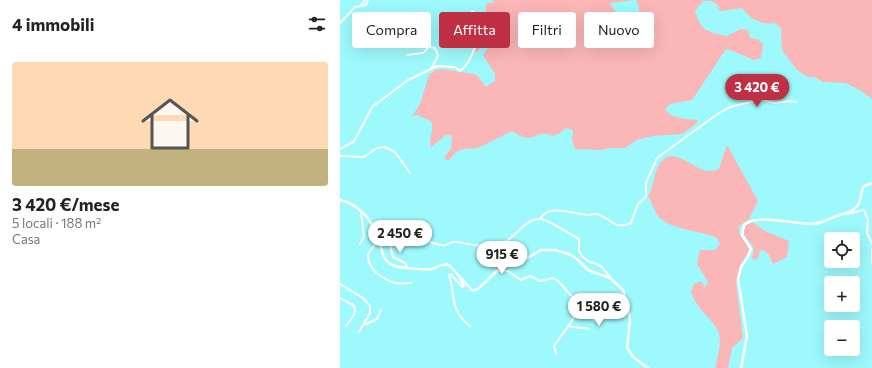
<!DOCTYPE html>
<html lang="it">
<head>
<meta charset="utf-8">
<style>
	body { margin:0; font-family:Commissioner,sans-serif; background:#f2f2f2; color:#222; height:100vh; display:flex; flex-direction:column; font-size:15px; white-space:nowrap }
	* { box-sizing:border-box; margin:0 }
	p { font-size:13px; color:#767676 }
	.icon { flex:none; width:22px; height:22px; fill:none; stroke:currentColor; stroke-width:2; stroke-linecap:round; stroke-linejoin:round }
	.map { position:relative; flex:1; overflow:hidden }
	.drawer { display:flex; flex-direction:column; background:#fff; width:340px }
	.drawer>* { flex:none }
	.hud { position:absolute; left:12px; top:12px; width:380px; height:36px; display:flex; gap:8px }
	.fabs { position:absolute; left:484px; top:232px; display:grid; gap:8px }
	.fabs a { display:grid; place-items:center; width:36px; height:36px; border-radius:4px; background:#fff; box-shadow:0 4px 16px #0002; font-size:20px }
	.price { position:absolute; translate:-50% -34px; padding:0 9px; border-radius:14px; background:#fff; color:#222; font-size:13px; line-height:26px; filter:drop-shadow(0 1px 2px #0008) }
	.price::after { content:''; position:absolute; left:50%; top:24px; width:12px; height:9px; margin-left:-6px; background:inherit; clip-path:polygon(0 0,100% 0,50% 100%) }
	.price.selected { background:#c03045; color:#fff }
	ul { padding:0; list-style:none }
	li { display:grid; align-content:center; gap:8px; height:212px; padding:0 12px }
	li+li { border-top:1px solid #e0e0e0 }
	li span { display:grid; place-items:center; height:124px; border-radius:4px; color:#555 }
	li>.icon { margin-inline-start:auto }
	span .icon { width:72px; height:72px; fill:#fffc; stroke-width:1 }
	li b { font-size:17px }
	h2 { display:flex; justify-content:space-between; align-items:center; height:48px; padding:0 12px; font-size:17px }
	.pill { padding:0 14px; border-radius:4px; background:#fff; box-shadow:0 4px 16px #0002; font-size:14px; line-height:36px }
	.pill.selected { background:#c03045; color:#fff }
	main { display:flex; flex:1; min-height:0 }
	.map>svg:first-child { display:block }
	.green { fill:#fbb6b7 }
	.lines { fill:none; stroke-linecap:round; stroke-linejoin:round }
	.street { stroke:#fff; stroke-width:2 }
	.secondary { stroke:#fff; stroke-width:2.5 }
</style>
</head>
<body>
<main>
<section class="drawer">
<h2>4 immobili<svg class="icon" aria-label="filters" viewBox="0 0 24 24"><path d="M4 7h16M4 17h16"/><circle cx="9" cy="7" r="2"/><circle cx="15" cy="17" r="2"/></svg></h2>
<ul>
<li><span style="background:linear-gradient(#ffd9b3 70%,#c2b280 0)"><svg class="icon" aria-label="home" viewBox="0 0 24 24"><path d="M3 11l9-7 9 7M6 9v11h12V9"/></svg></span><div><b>3 420 €/mese</b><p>5 locali · 188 m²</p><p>Casa</p></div></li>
</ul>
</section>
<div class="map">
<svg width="532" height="368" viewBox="0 0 532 368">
	<rect width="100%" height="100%" fill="#9df9fc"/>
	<path class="green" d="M154 0H294L270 3C276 15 302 40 316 36 312 30 305 29 302 22 298 15 301 8 296 0H532V99L520 90 505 83 483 82 475 77H468L456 69 442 50 441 28 435 23C420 25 411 19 402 8L380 11 377 4 371 1H363L355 11C361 31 367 32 387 36L401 29 408 30 410 38 417 39 423 44 421 58 414 60 393 51 386 49 352 100 330 104 325 109C331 119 347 119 358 120L356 124 342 134 312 136 297 140 285 148H269L262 150 235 149 232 140 233 130 226 128 220 133 213 136C193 127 195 148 172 131L138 148 123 149 116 152 108 161 105 159 106 155 111 149 112 138 110 135H106L91 147C88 138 95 130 91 121L77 115 72 116 80 104 89 75 95 70 103 69 134 74 137 75 146 87 155 81V74L143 55 149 47 145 43 138 51H135L146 23V3H153Z
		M387 145 418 201 409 219 399 226V233L408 246 409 250 400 266 396 283 403 338 392 348 388 368H375C377 358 382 343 379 333 374 319 355 309 351 291L354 284 361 281 365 287 368 282 357 264 360 250H375L380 244 377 238C360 230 330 230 318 216 314 210 311 202 308 196 315 185 313 172 321 162 334 145 355 172 370 171 373 171 376 170 379 169Z
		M412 222 427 232 449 241 447 257 433 264 429 255 423 250 420 251 418 258 415 260 412 258 414 248 403 233 405 226Z"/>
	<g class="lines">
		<path class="street" d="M21 5 25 0
			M0 23 15 7 26 5 28 0
			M89 47 95 48 98 56 92 67
			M67 55 83 53 89 47V39L85 25 87 17
			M0 149 13 142 17 136 32 107 68 80 97 66 115 67 120 71C133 61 133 46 142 33L135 13 132 11
			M0 156 24 157 37 148 45 147 55 152 70 173
			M507 214 524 210 528 220 527 233 532 244
			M200 219C208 203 234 214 247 215 250 215 253 214 256 214 270 216 273 231 291 223L298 204 306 196V183L317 158 379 113 390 107 415 101 422 100 435 103 449 101 456 102
			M33 228 32 232 36 242C34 248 29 250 28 255 27 269 44 280 55 283 60 284 66 283 71 283
			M84 239C90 242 99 246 105 245 109 244 112 241 117 242 134 245 151 250 168 240 178 234 186 218 201 219 208 220 232 235 239 239V251L242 256 248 261 261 266 270 277
			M20 244 24 236 21 213
			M532 249V263
			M67 267 65 263 53 257C48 246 53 236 52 225L55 222 57 231 69 244
			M158 271H168L181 280 190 276 200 281 213 278 218 281 236 301 238 307 232 321 214 346 216 354
			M119 277 124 286 122 287 111 274 109 275C116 296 109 310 130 326
			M0 284 23 298 30 306V313L19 332
			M0 298 13 305 15 309 14 315 6 326
			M236 301C249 307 246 315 255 321L261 313 287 301
			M24 325 37 319 41 310
			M228 326 249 329"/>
		<path class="secondary" d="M0 200C19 204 33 221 39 239 43 251 41 261 55 266 60 268 87 270 92 269 98 267 102 263 109 265L133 291 139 288 161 267 177 264 201 250H215L229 254 237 259 248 270 270 278 283 290 288 306 290 320 287 347 293 357 308 368
			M401 368 407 336 398 279 401 267 408 257 411 249 402 235 404 225C416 213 454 224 470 224 481 224 487 220 496 216 505 213 512 213 518 205 521 200 521 193 523 187L532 183"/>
	</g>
</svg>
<div class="fabs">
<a><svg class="icon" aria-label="locate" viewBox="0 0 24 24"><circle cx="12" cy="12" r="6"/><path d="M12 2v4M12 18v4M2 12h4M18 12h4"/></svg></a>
<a>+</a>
<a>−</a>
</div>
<b class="price selected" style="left:417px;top:108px">3 420 €</b>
<b class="price" style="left:60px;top:254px">2 450 €</b>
<b class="price" style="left:162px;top:275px">915 €</b>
<b class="price" style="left:259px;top:327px">1 580 €</b>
<div class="hud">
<a class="pill">Compra</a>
<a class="pill selected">Affitta</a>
<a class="pill">Filtri</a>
<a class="pill">Nuovo</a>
</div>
</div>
</main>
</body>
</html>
